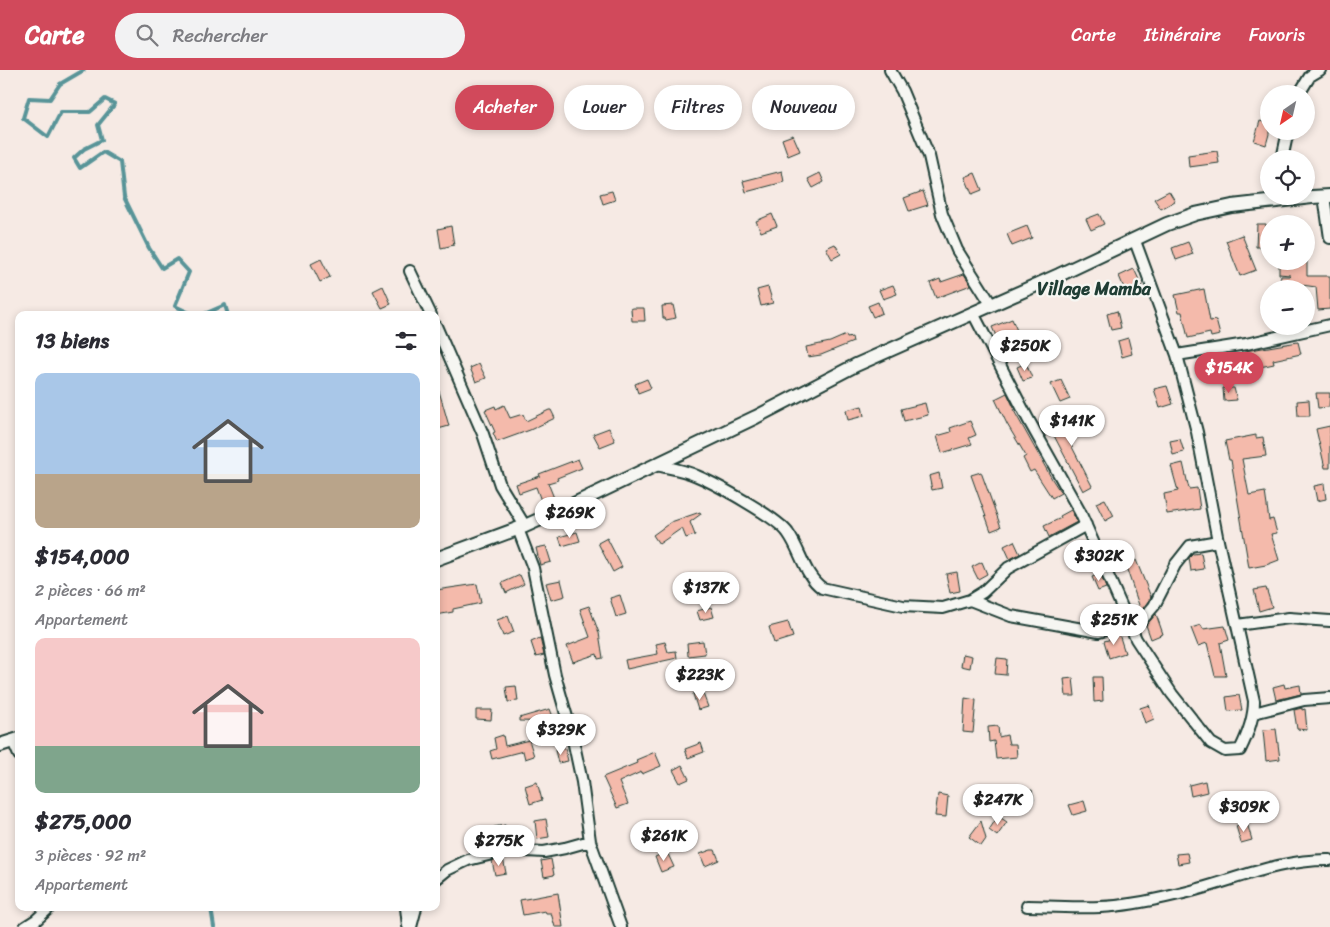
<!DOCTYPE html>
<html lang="fr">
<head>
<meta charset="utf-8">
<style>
	body { margin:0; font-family:Sriracha,sans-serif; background:#f2f2f3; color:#2b2b33; height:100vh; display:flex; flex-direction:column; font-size:19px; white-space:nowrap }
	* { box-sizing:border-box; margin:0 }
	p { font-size:16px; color:#7c7c81 }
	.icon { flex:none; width:28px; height:28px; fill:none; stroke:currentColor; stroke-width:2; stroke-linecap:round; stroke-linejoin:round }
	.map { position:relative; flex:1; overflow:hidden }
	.side { position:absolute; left:15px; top:241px; width:425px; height:600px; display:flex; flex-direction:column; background:#fff; border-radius:10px; box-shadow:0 2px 8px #0003 }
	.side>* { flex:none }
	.guide { position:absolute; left:455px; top:15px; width:475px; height:45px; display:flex; gap:10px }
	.needle { width:32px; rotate:214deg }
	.fabs { position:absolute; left:1260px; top:15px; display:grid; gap:10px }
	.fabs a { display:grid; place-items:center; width:55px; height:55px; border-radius:50%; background:#fff; box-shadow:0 2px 8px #0003; font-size:25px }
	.price { position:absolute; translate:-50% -42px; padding:0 11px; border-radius:18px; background:#fff; color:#222; font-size:16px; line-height:32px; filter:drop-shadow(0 1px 2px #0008) }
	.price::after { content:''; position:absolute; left:50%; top:30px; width:15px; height:11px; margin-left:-8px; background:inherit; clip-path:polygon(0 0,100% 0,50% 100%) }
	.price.on { background:#d1495b; color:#fff }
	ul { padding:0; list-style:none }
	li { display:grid; align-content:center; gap:10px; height:265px; padding:0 20px }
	li span { display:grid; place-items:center; height:155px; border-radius:10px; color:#555 }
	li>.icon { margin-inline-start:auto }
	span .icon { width:90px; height:90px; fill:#fffc; stroke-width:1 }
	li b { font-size:21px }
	h2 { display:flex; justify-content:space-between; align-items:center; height:60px; padding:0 20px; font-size:21px }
	.tag { padding:0 18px; border-radius:22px; background:#fff; box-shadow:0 2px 8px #0003; font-size:18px; line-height:45px }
	.tag.on { background:#d1495b; color:#fff }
	header { display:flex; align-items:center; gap:30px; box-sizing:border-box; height:70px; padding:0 25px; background:#d1495b; color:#fff }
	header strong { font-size:24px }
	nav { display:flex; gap:28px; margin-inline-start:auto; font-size:18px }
	.search { width:350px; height:45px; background:#f2f2f3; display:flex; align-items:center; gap:12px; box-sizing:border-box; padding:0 18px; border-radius:28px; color:#7c7c81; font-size:19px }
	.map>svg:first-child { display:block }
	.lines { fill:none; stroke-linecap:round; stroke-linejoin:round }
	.stream { stroke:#589498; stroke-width:4 }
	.building { fill:#f4baab; stroke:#1f3d34 }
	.minor-casing { stroke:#1f3d34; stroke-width:14 }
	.tertiary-casing { stroke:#1f3d34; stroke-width:16 }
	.minor { stroke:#f6f6f2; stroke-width:10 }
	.tertiary { stroke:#f6f6f2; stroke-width:12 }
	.labels { text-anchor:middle; stroke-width:4.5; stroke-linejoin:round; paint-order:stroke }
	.neighbourhood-label { font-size:18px; font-weight:bold; fill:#1f3d34; stroke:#f6f6f2 }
</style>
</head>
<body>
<header>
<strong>Carte</strong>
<div class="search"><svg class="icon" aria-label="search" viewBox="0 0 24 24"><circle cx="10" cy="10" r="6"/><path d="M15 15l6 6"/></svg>Rechercher</div>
<nav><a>Carte</a><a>Itinéraire</a><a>Favoris</a></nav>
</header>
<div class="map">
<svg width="1330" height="857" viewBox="0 0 1330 857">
	<rect width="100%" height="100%" fill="#f6eae4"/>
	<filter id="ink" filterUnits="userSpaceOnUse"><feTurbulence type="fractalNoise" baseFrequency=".02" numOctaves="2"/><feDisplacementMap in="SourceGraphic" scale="10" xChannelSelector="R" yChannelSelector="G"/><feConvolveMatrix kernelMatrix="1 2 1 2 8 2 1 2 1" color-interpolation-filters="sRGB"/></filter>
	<g filter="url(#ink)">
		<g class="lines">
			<path class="stream" d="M84 0 60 14 50 29 29 28 23 48 48 67 61 42H90L105 29 115 34 98 55 102 70 84 79 74 88 80 98 103 82 120 92 124 127 149 178 162 198 177 189 189 202 175 236 194 245
				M202 245 225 235 228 245
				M211 838 214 857"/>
		</g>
		<path class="building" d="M1260 51 1269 54V64L1266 75 1254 71Z
			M793 65 800 81 788 86 782 69Z
			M1217 81 1219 93 1189 97 1188 85Z
			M782 101 784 112 746 122 743 111Z
			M820 103 824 112 813 118 808 109Z
			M975 103 982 120 972 124 965 107Z
			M612 121 615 130 603 134 600 124Z
			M923 121 928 135 909 141 904 128Z
			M1169 121 1175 131 1161 139 1154 129Z
			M772 144 777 156 761 162 756 151Z
			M1099 144 1104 154 1091 160 1086 149Z
			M1257 154H1266V177H1256Z
			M451 156 454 175 441 178 438 159Z
			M1027 156 1032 168 1012 176 1007 164Z
			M1242 165 1256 200 1240 206 1226 171Z
			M1188 172 1193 184 1176 190 1172 178Z
			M835 174 841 184 832 189 826 178Z
			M321 189 330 207 320 212 311 194Z
			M1290 191H1307V206H1330V239L1318 240 1316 217 1280 212 1281 206H1289L1290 205 1279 204V193L1290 194Z
			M1134 199 1142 216 1126 223 1119 206Z
			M964 204 971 215 936 228 930 213 940 209 941 212Z
			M893 215 897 224 883 229 879 220Z
			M383 216 391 234 382 238 373 221Z
			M768 217 773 233 761 236 757 220Z
			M1204 219 1210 251 1216 250 1220 265 1211 267 1210 263 1188 268 1182 242H1179L1175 225Z
			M878 232 882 243 873 247 868 236Z
			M673 235 676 248 666 250 665 248H663L662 236Z
			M633 238H644L645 251H632L631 239Z
			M1117 241 1121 258 1111 260 1107 244Z
			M1012 249 1019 265 999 273 992 257Z
			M846 265 847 268 852 267 853 272 821 285 808 287 806 277 830 272Z
			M1128 268 1132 284 1122 287 1118 271Z
			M1298 272 1301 284 1273 290 1274 294 1260 297H1246L1245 281Z
			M1226 284 1229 296 1219 299 1216 286Z
			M1026 293 1032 308 1023 311 1017 297Z
			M479 294 486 308 476 312 470 298Z
			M647 309 651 318 638 323 635 314Z
			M1061 310 1070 329 1060 333 1051 314Z
			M1167 316 1173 334 1160 338 1154 319Z
			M1223 318H1234L1237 330 1224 331Z
			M439 321 449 356 438 359 436 353V322Z
			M1007 323 1014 338 1013 339 1052 409 1061 423 1052 428 1034 400 1030 402 1023 388 1026 386 1007 354 995 329Z
			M1316 323H1330L1329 337 1318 338Z
			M1309 330 1310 346H1298L1297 331Z
			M925 333 928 345 904 351 901 339Z
			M504 335 510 348 523 344 526 351 549 340H551L555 348 530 360 497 372 493 363 495 362 485 340 495 336 496 339Z
			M862 336 864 346 848 350 846 340Z
			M1079 344 1086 358 1070 366 1072 370 1069 371 1092 416 1083 421 1050 358Z
			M970 351 976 365 969 368 972 374 942 383 937 366 951 362 950 358Z
			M1330 356V398H1325L1316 359Z
			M609 358 615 371 600 377 593 364Z
			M1256 365V368L1263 367 1266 386 1242 389 1249 425 1265 422 1269 450 1273 449 1277 463 1271 464 1279 490 1266 495 1249 498 1231 390H1229L1225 371Z
			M1180 369 1184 382 1173 385 1170 371Z
			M578 389 582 398 557 408 558 410 548 413 556 433 544 439 536 417 519 423 516 414 540 406 539 404Z
			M1183 393 1189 419 1197 418 1200 439 1167 444 1164 424 1178 421 1171 396Z
			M981 402 1001 457 991 461 971 405Z
			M939 403 942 418 932 420 929 406Z
			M1324 414 1326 429 1317 431 1314 416Z
			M1105 429 1114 446 1105 451 1096 433Z
			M1071 440 1077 452 1049 467 1044 456 1061 448 1060 446Z
			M700 442 701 444 690 452 695 465 686 468 682 458 659 474 653 465 671 452Z
			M577 462 580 471 562 476 559 467Z
			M607 468 622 497 613 502 598 473Z
			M1014 471 1020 484 1010 489 1004 476Z
			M546 476 551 492 540 495 536 478Z
			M1201 483 1204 499 1191 501 1189 488 1193 484Z
			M1136 490 1151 527 1141 541 1125 494Z
			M982 492 987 504 978 509 972 497Z
			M957 502 960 521 950 523 946 504Z
			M1100 504 1106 518 1098 521 1092 507Z
			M520 505 524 514 506 523 502 513Z
			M561 510 565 526 551 530 546 513Z
			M477 514 481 533 453 539V542L436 545V520Z
			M1266 518 1272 537 1259 541 1254 520Z
			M620 525 626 544 616 547 610 528Z
			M589 536 599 563 603 588 598 589 597 584 573 592 567 576 590 567 580 539Z
			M711 537 714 547 700 550 697 541Z
			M1115 539 1120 549 1105 553 1102 545Z
			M1156 544 1163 564 1151 569 1146 555Z
			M508 546 514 562 503 566 497 550Z
			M788 552 793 567 774 573 769 557Z
			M1201 555 1203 559 1225 556 1229 570 1220 573 1226 606H1215L1207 573 1198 576 1191 558Z
			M1119 564 1125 583 1109 588 1104 571 1112 569 1110 566Z
			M540 568 544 585 536 587 531 572Z
			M703 571 705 584 688 586 687 573Z
			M665 572 668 582 676 581 677 588 627 599 625 590 658 584 656 574Z
			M963 584 972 586 970 598 961 596Z
			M997 588 1007 589 1006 605 995 604Z
			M1093 607H1102L1103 631 1094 632Z
			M1073 608 1075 626H1066L1064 609Z
			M1284 614 1285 618 1300 615 1301 624 1276 630 1273 617Z
			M516 616 518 631 508 632 506 617Z
			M702 621 708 637 698 640 693 624Z
			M1239 625 1242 640 1228 641 1226 627Z
			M965 628 976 630 973 663 963 662Z
			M1149 635 1154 649 1145 653 1140 638Z
			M1302 638V640L1305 639 1307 660 1297 659 1294 640Z
			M550 639 555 652 519 651V648Z
			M476 640H492L491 650 476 649Z
			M998 656 999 667 1007 665 1009 674H1016L1017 687 996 689 994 671 989 672 988 657Z
			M1276 659 1280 689 1266 691 1263 660Z
			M503 665 505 676 529 670 534 686 525 689 523 681 492 689 490 681 496 679 494 668Z
			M701 673 704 682 688 688 685 679Z
			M565 678 568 691 558 693 555 680Z
			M655 682 661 696 642 704 641 702 619 712 628 734 617 738 603 707 637 693 636 690Z
			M682 695 689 709 680 713 673 700Z
			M1205 711 1207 722 1191 726 1189 715Z
			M537 712 542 730 530 734 525 716Z
			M1032 720 1034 730 1020 733 1017 723Z
			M938 724 948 726 946 747 935 746Z
			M1084 731 1087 741 1073 745 1069 735Z
			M998 746 1007 752 997 766 989 760Z
			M546 749 549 767 537 769 535 751Z
			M981 751 986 769 981 776 969 767Z
			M1247 753 1252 770 1241 773 1236 756Z
			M505 755 510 767 500 771 494 757Z
			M711 780H715L719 790 705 796 700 784Z
			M667 782 674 797 661 802 655 787Z
			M1187 783 1189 792 1178 794 1176 784Z
			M503 788 506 803 495 805 492 791Z
			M551 789 554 805 544 807 541 791Z
			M558 823 563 857H555L551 843H546L545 841 523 845 520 830Z"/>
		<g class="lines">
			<defs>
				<path id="minor" d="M890 0 902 21 929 86 942 144 957 180 991 234
					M1299 24 1310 6 1320 0
					M1282 89 1288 61
					M1324 126 1330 168
					M410 201 431 245
					M973 243 1028 349 1080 442 1136 569 1172 624 1211 673 1225 681 1240 680C1248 664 1254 648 1254 631L1218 471 1197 362 1177 285 1135 171
					M436 256 483 364 500 415 525 456
					M1177 285 1246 274 1330 255
					M656 395C670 398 685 400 697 406 716 414 778 448 788 463 801 481 804 505 822 518L903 536 943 538 970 530 983 522 1008 498 1086 455
					M518 459 533 498 555 605 572 665 582 712 590 771 621 857
					M970 530 1011 546 1099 562 1142 550 1154 536 1175 495 1190 476 1218 471
					M1237 555 1289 548 1330 551
					M1254 643 1304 630 1330 628
					M13 671 19 685
					M436 809 447 800 468 790 509 780 544 782 565 778 590 771
					M1027 836C1051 836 1076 838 1100 837 1125 836 1150 831 1175 825 1227 814 1275 789 1330 790
					M406 838 408 856
					M25 857 36 850 49 838
					M411 857 416 838"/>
				<path id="tertiary" d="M436 489 525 456 574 434 756 347 856 295 1059 205 1167 154 1195 144 1232 136 1312 127 1330 126
					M0 675 19 669"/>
			</defs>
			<use href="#minor" class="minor-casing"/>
			<use href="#tertiary" class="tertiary-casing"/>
			<use href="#minor" class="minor"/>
			<use href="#tertiary" class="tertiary"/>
		</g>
	</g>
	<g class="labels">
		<g class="neighbourhood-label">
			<text x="1094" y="225">Village Mamba</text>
		</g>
	</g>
</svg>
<div class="fabs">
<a><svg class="needle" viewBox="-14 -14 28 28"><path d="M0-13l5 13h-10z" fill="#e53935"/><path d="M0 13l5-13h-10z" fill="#7c7c81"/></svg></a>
<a><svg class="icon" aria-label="locate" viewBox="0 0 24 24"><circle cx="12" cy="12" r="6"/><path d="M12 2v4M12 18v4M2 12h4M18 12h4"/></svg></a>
<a>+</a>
<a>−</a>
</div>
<b class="price" style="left:1025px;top:302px">$250K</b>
<b class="price on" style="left:1229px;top:324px">$154K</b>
<b class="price" style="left:1072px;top:377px">$141K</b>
<b class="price" style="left:570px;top:469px">$269K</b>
<b class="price" style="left:1099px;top:512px">$302K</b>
<b class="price" style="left:706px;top:544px">$137K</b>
<b class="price" style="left:1114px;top:576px">$251K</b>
<b class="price" style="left:700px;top:631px">$223K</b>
<b class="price" style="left:561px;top:686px">$329K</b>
<b class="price" style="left:998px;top:756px">$247K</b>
<b class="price" style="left:1244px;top:763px">$309K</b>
<b class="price" style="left:664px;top:792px">$261K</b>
<b class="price" style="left:499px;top:797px">$275K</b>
<div class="guide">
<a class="tag on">Acheter</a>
<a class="tag">Louer</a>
<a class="tag">Filtres</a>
<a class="tag">Nouveau</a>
</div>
<section class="side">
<h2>13 biens<svg class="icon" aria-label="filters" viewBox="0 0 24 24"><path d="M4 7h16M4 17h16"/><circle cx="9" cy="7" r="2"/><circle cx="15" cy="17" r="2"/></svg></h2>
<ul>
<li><span style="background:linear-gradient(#a9c7e8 65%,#b9a48a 0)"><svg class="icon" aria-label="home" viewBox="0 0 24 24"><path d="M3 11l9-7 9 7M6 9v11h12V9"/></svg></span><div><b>$154,000</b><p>2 pièces · 66 m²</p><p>Appartement</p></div></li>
<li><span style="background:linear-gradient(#f6c9c9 70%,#7fa58c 0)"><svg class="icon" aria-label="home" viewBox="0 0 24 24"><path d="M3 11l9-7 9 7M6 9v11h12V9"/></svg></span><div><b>$275,000</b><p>3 pièces · 92 m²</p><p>Appartement</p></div></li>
</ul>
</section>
</div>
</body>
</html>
